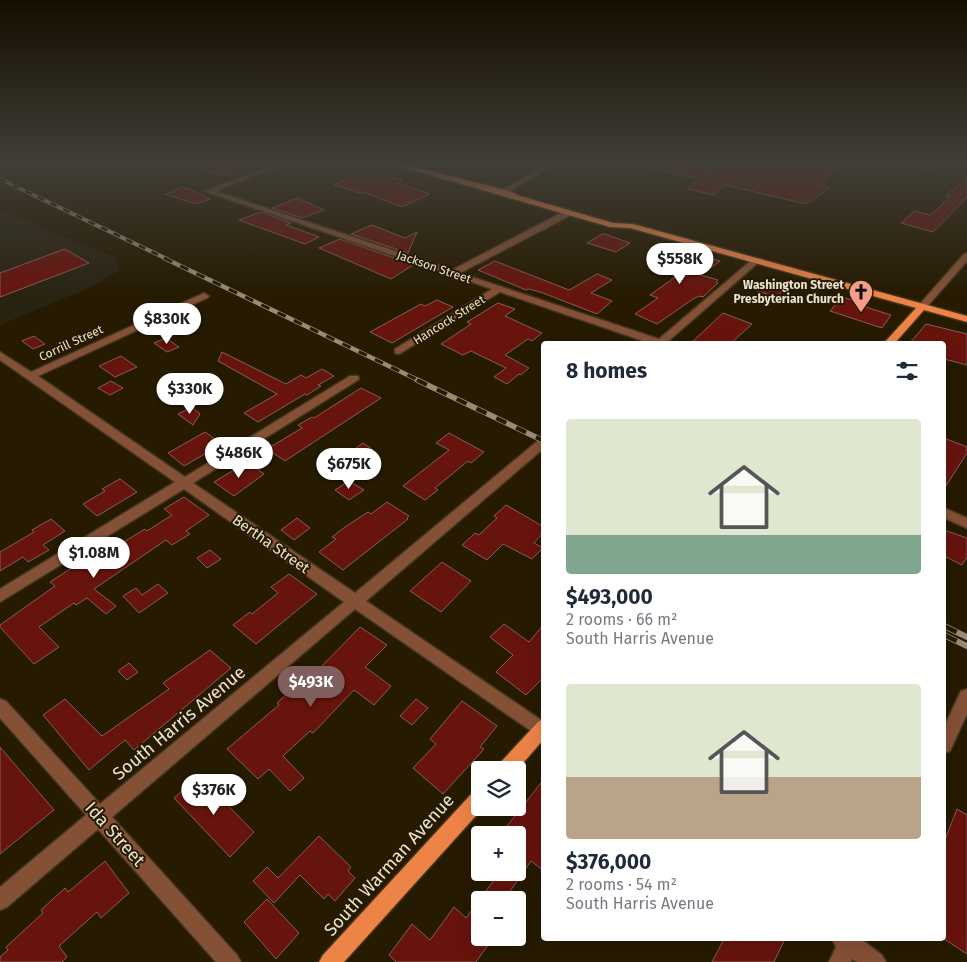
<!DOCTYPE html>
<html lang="en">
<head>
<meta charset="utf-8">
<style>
	body { margin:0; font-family:"Fira Sans",sans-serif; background:#f6f6f7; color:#1f2937; height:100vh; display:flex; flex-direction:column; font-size:19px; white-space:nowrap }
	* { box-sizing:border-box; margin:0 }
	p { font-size:16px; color:#747a83 }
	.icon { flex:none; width:28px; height:28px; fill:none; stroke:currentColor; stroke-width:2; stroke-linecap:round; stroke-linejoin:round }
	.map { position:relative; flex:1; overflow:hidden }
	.sheet { position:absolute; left:541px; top:341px; width:405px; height:600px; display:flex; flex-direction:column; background:#fff; border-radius:5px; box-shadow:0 5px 20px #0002 }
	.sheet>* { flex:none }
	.fabs { position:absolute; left:471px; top:761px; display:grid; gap:10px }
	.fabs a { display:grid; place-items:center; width:55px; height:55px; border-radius:5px; background:#fff; box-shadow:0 5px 20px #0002; font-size:25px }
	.price { position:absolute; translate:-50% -42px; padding:0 11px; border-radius:18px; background:#fff; color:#222; font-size:16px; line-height:32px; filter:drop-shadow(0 1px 2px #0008) }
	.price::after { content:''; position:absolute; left:50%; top:30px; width:15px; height:11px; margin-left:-8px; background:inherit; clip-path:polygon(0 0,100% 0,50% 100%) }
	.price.on { background:#7f5e5c; color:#fff }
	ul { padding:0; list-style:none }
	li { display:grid; align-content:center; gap:10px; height:265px; padding:0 25px }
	li span { display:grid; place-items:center; height:155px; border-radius:5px; color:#555 }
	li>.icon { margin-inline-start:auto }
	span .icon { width:90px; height:90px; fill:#fffc; stroke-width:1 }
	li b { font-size:21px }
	h2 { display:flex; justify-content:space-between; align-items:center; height:60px; padding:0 25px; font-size:21px }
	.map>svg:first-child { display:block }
	.industrial { fill:#292312 }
	.building { fill:#67140d; stroke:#845f58 }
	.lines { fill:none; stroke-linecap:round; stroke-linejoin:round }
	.minor-casing { stroke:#42361d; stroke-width:3 }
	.major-casing { stroke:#42361d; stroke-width:3 }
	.minor { fill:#845136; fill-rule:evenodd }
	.major { fill:#ee8347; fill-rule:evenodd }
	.rail-far3-casing { stroke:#968c78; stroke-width:4 }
	.rail-far2-casing { stroke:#968c78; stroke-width:4.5 }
	.rail-far1-casing { stroke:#968c78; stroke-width:5.5 }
	.rail-casing { stroke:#968c78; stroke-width:6 }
	.rail-far3 { stroke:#261a00; stroke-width:2.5; stroke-dasharray:7; stroke-linecap:butt }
	.rail-far2 { stroke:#261a00; stroke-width:3; stroke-dasharray:9; stroke-linecap:butt }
	.rail-far1 { stroke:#261a00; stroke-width:4; stroke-dasharray:11; stroke-linecap:butt }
	.rail { stroke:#261a00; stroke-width:4.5; stroke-dasharray:14; stroke-linecap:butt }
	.labels { text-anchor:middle; stroke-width:4; stroke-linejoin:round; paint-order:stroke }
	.far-street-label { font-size:12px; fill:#ebe3d2; stroke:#261a00 }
	.far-poi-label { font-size:12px; font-weight:bold; fill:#ebe3d2; stroke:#261a00; text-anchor:end }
	.street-label { font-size:15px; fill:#ebe3d2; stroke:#261a00 }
	.near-street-label { font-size:18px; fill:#ebe3d2; stroke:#261a00 }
</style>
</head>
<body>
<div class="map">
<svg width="967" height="962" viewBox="0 0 967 962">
	<rect width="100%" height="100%" fill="#261a00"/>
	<path class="industrial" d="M0 210 116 258 120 270 89 288 0 325Z"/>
	<path class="building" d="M226 162H254L231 176 199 171Z
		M644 162H676L721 173 734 162H842L821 184 830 188 806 204 725 185 714 195 687 189 698 179 643 166Z
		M367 170 403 180 398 183 430 194 402 207 363 192 360 193 334 185Z
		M967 177V197L933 232 901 223 914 211 930 215 950 197 946 196Z
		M183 187 187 188 210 199 195 204 165 194Z
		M298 198 324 210 302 218 272 208Z
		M261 212 291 223 286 225 319 237 305 244 239 220Z
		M372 225 405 238 417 232 408 253 351 234Z
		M602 234H605L630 243 616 252 587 243Z
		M340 239 406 262 413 265 391 279 319 248Z
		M65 249 89 263 0 297V273Z
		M680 250 720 261 701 275 718 280 716 282 718 283 703 297 699 296 693 299 657 324 635 314 658 298 650 295 678 275 656 267Z
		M495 261 569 290 597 274 612 280 591 293 612 301 597 314 543 293 529 289 526 290 478 270Z
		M766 279 788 286 776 297 755 290Z
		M842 297 858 302 856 304 891 315 882 328 830 311Z
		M437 300 453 307 392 343 370 332 421 304 425 306Z
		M498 303 515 309 505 316 542 333 532 341 528 339 505 355 529 368 521 375 519 374 507 384 494 377 506 368 471 351 463 355 441 344 471 324 467 322Z
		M723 313 752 324 730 344H690Z
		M926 324 967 334V365L944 359V344H909Z
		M34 336 45 344 33 349 22 341Z
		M166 338 179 347 167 352 154 343Z
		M222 352 286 384 301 375 306 378 322 369 334 376 318 385 321 386 307 395 305 394 258 422 244 413 277 394 218 361Z
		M121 356 137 367 115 377 99 366Z
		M111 381 123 388 110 395 98 388Z
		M361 388 381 398 285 461 267 449 302 428 298 425 312 417 314 418Z
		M192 407 200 414 193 425 178 414Z
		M205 432 222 444 184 466 168 453Z
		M449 433 484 452 471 463 468 461 435 488 438 490 425 500 403 486 449 450 436 443Z
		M944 438 967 447V453L944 489Z
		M363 443 373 450 362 457 352 451Z
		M247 462 264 474 234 496 214 482Z
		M120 479 137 492 97 516 83 504 105 491 102 489Z
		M349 481 364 490 349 500 335 490Z
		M184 497 209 515 186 531 190 534 172 545 166 540 94 589 116 606 106 614 87 598 76 605 74 603 39 627 59 647 34 664 0 627V625L55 586 50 582 78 564 117 539 122 543 145 529 147 531 172 515 164 509Z
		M387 502 409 516 407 518 408 519 343 570 319 552 336 539 332 537 345 527 368 512 371 514Z
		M506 505 544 527V532L534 543 543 548 532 559 503 544 487 560 462 545 475 533 479 535 497 518 494 516Z
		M297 518 310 528 294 540 281 530Z
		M51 519 65 531 43 545 49 550 28 562 23 557 0 571V552L34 532 32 530Z
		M944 530 967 538V557L962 565 944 556Z
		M210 550 221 559 207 568 197 558Z
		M442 562 471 581 441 612 410 591Z
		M289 574 317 594 256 644 233 625 250 612 252 614 278 593 271 587Z
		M158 584 168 593 139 613 123 596 136 588 142 595Z
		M504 624 529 642 544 624V677L526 695 496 672 513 655 490 637Z
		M360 627 387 645 365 667 391 686 374 705 354 690 313 733 310 731 283 756 304 778 290 791 269 769 258 779 227 749 279 705 277 703 316 666 319 669Z
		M210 650 231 668 134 750 125 740 89 770 43 715 65 699 102 736 169 689 163 683Z
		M129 663 138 672 127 680 118 671Z
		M416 699 428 708 412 725 400 716Z
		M462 701 497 726 480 747 484 749 443 794 413 768 436 744 430 739Z
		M0 747 54 810 0 854Z
		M199 776 254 832 230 857 174 798Z
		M544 779V871L531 861 504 900H480V938H493L476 962H396L389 955 412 924 430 940 454 907 466 918 500 872H518V835H500Z
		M957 809 967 815V954L944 939V842Z
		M319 836 351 867 348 871 355 878 335 901 328 894 324 899 300 875 274 903 253 881 267 867 278 878Z
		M105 861 129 893 101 918 97 912 59 946 67 957 62 962H0V957L8 950 6 947 43 913 41 910 65 888 68 892Z
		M267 899 299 933 276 959 244 922Z
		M724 939H785L774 962H712Z"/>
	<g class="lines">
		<defs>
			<path id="minor" d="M283 162H291L215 191 452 270 565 211H571V215L460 273 659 339 753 259 760 261 665 344H652L500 292 399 354 395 353V349L492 289 204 191Z
				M550 162H557L506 194 499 192Z
				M913 162H920L932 170 927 171Z
				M967 253V261L925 309H919V305L964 254Z
				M204 293 209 296 207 298 38 376 185 477 350 376H358L359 378 358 380 193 483 355 593 540 439 544 438V448L366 601 544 722V740L355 609 112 817 237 955 241 962H216L98 829 7 907 0 910V887L86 815 0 718V699L6 701 100 804 344 602 184 489 0 602V589L175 482 0 360V352L31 372Z
				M944 508 967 518V528L944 518Z
				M967 689V714L950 751 944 753V727L961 691Z
				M832 939H861L882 955 886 962H857L852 959 851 962H829L836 947Z"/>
			<path id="major" d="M385 162H395L506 190 520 196 613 223 633 224 967 316V322L924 310 894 344H883L916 308 630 228 610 227Z
				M544 719V739L517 770H496L499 764 538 722Z
				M480 788V808H483L344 962H319L323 955 474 791Z"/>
		</defs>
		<use href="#minor" class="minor-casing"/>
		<use href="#major" class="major-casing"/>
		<use href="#minor" class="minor"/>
		<use href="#major" class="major"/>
		<defs>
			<path id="rail-far3" d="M0 179 167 259"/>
			<path id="rail-far2" d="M164 258 420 381"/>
			<path id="rail-far1" d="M417 380 544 441"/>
			<path id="rail" d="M944 626 967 637
				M944 635 967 646"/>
		</defs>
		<use href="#rail-far3" class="rail-far3-casing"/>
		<use href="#rail-far2" class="rail-far2-casing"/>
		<use href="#rail-far1" class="rail-far1-casing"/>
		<use href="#rail" class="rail-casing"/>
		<use href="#rail-far3" class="rail-far3"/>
		<use href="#rail-far2" class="rail-far2"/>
		<use href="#rail-far1" class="rail-far1"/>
		<use href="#rail" class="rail"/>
	</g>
	<linearGradient id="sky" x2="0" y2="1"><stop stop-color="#150e00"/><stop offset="0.55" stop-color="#413e37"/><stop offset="1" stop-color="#413e37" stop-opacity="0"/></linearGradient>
	<rect width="967" height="296" fill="url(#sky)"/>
	<defs>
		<symbol id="church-pin" viewBox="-11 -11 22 30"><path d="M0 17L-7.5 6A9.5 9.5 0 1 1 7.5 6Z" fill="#f49e8a" stroke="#261a00"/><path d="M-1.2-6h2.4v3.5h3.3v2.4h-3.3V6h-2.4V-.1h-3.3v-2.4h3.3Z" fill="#111"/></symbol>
	</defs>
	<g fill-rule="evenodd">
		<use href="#church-pin" x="847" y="278" width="28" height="38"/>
	</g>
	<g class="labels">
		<g class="far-street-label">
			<text transform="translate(434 267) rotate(19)" y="4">Jackson Street</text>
			<text transform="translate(449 320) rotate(-32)" y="4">Hancock Street</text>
			<text transform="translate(71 343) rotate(-25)" y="4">Corrill Street</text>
		</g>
		<g class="far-poi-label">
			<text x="844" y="289">Washington Street<tspan x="844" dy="14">Presbyterian Church</tspan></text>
		</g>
		<g class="street-label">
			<text transform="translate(271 544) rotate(35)" y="5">Bertha Street</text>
		</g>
		<g class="near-street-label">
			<text transform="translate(179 723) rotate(-40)" y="6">South Harris Avenue</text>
			<text transform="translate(115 834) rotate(48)" y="6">Ida Street</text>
			<text transform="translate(389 865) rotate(-48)" y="6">South Warman Avenue</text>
		</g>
	</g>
</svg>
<div class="fabs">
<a><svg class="icon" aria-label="layers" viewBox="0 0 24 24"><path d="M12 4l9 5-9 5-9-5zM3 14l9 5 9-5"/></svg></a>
<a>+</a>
<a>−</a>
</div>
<b class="price" style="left:680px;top:285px">$558K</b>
<b class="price" style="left:167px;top:345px">$830K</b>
<b class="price" style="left:190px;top:415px">$330K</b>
<b class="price" style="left:239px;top:479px">$486K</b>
<b class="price" style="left:349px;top:490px">$675K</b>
<b class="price" style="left:94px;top:579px">$1.08M</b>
<b class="price on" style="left:311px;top:708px">$493K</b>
<b class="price" style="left:214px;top:816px">$376K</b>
<section class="sheet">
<h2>8 homes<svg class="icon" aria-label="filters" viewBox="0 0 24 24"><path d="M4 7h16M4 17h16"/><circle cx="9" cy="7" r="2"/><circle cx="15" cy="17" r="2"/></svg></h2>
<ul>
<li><span style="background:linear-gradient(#dfe7d0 75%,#7fa58c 0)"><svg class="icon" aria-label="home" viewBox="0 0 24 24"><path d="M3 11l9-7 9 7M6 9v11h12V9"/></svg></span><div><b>$493,000</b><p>2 rooms · 66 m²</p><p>South Harris Avenue</p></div></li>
<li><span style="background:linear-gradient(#dfe7d0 60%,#b9a48a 0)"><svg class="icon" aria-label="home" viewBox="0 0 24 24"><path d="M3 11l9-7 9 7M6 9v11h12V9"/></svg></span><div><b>$376,000</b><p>2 rooms · 54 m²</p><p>South Harris Avenue</p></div></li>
</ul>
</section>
</div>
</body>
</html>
